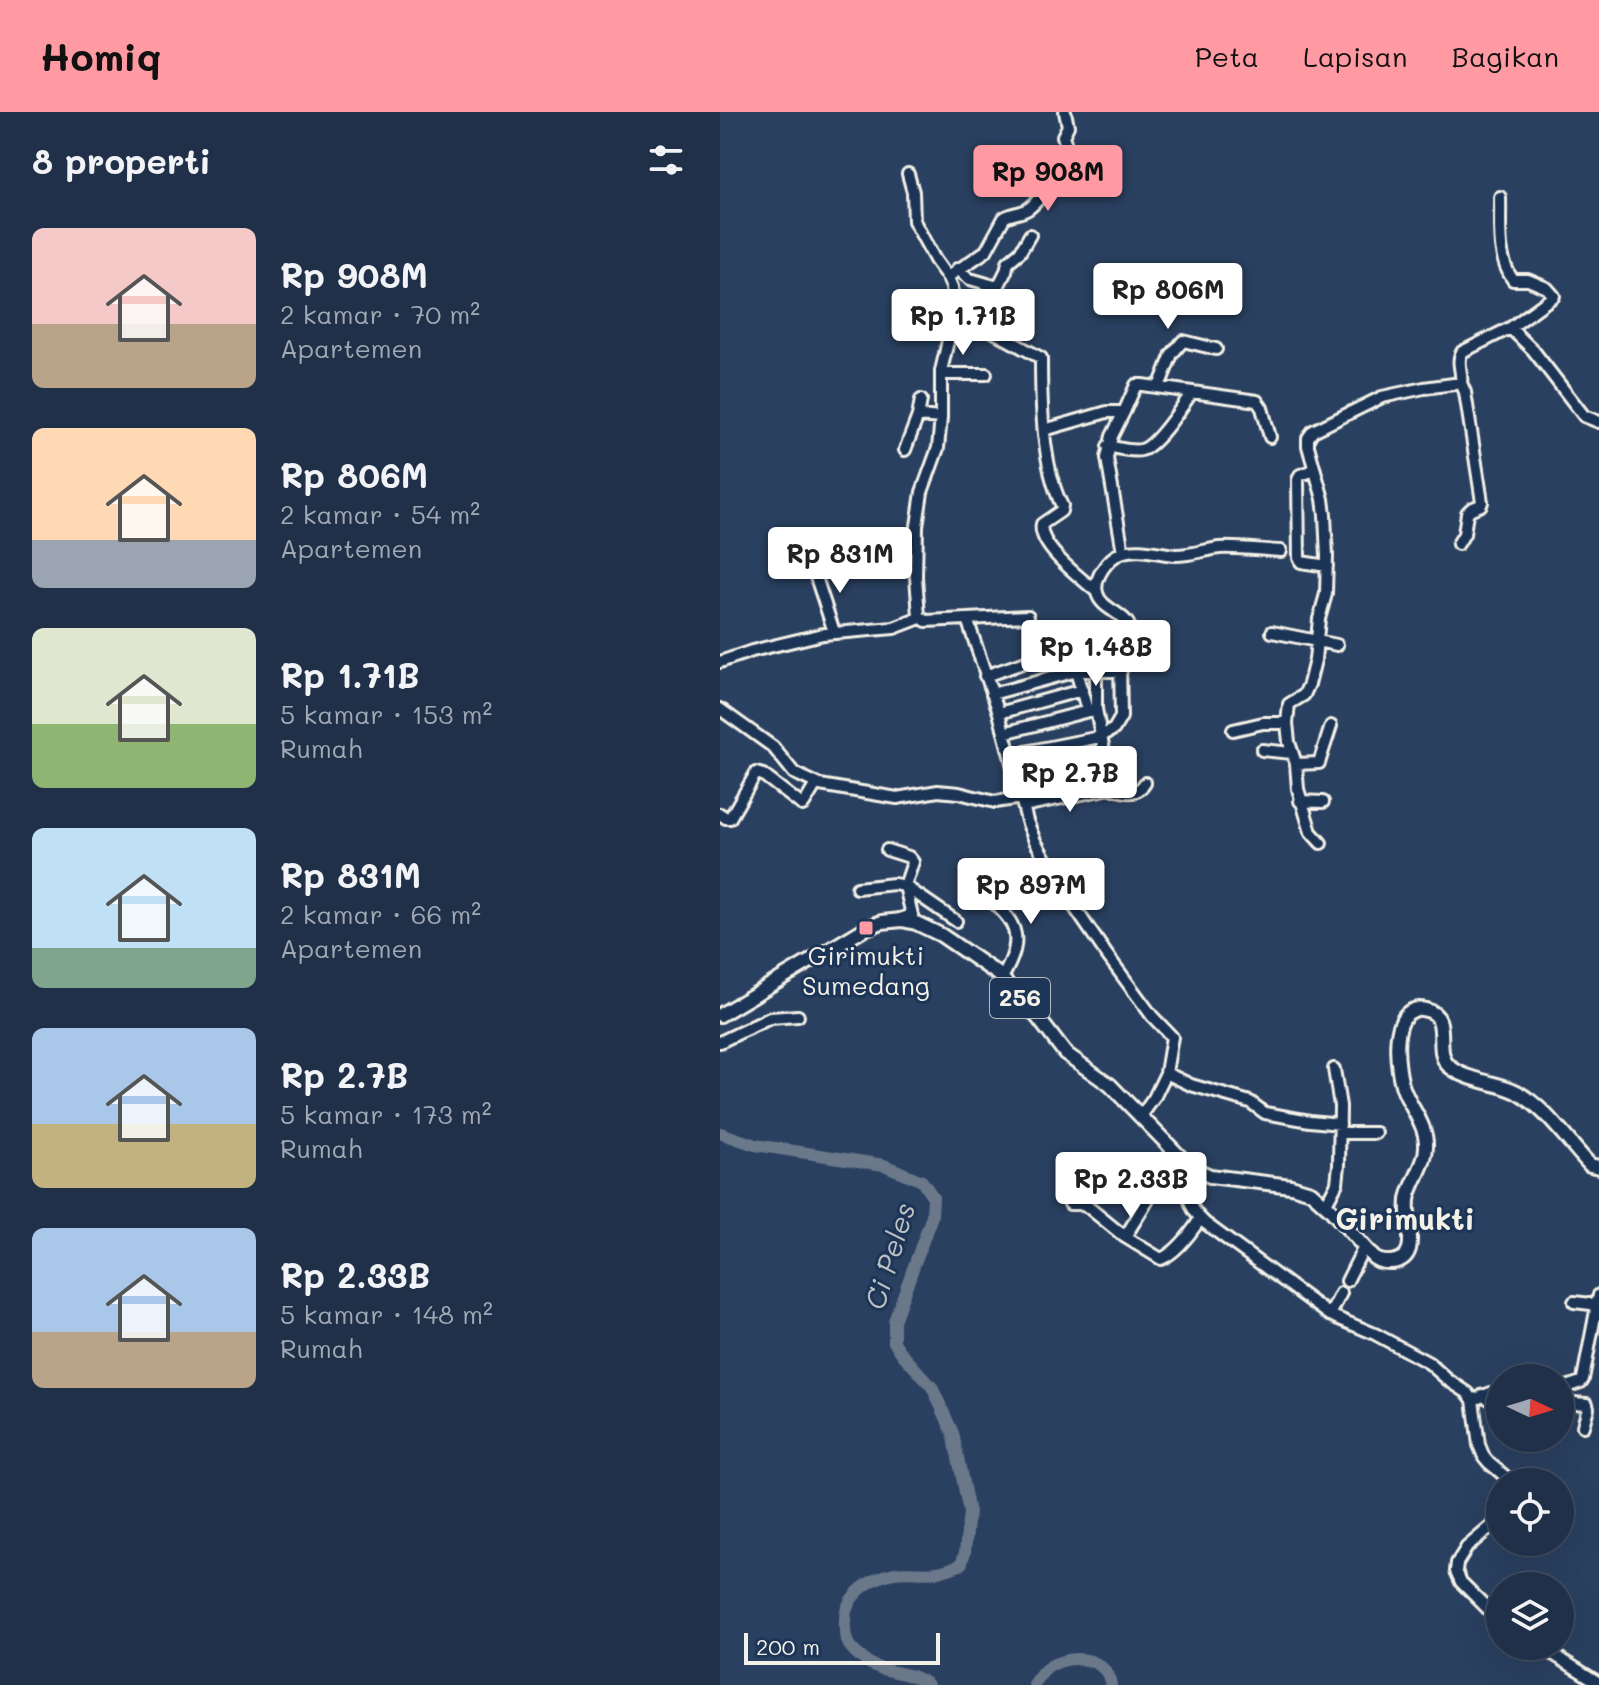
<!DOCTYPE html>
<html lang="id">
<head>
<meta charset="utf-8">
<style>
	body { margin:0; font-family:Mali,sans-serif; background:#28384f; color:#f1f3f6; height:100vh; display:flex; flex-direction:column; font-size:30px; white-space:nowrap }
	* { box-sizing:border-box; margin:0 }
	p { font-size:26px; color:#a2a9b4 }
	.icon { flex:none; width:44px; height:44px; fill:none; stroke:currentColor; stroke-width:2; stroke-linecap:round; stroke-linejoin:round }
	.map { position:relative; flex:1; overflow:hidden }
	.side { display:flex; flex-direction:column; background:#203048; width:720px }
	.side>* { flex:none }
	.needle { width:52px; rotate:94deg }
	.controls { position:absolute; left:766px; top:1252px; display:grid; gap:16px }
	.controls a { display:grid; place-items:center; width:88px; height:88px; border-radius:50%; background:#203048; box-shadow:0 8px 32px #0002,0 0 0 2px #3d4b60; font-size:40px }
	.scale { position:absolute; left:24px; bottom:20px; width:196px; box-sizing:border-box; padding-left:8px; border:4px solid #f4f1e8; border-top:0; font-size:22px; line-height:28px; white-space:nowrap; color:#f4f1e8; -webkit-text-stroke:6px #1d3557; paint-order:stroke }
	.price { position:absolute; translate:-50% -68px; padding:0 18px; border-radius:8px; background:#fff; color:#222; font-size:26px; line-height:52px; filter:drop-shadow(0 2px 4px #0008) }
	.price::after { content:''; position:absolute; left:50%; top:48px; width:24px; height:18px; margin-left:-12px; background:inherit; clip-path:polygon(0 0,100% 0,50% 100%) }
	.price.current { background:#ff9aa2; color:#111 }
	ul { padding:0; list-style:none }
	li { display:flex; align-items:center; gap:24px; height:200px; padding:0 32px }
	li span { display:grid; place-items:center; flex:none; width:224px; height:160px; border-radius:12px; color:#555 }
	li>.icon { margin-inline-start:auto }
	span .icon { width:96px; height:96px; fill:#fffc; stroke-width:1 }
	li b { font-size:34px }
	h2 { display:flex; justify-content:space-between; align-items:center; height:96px; padding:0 32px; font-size:34px }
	header { display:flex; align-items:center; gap:48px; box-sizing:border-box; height:112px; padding:0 40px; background:#ff9aa2; color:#111 }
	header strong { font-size:38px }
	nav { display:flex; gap:44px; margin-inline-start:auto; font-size:28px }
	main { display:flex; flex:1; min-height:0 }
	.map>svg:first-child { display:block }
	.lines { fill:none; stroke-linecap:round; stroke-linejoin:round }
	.river { stroke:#6a788a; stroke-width:12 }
	.minor-casing { stroke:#f4f1e8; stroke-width:16 }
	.major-casing { stroke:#f4f1e8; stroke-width:18 }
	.minor { stroke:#1d3557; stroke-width:10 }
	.major { stroke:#1d3557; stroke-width:12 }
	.poi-dot { fill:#ff9aa2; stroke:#1d3557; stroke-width:3 }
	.labels { text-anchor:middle; stroke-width:6; stroke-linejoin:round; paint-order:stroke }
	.shield { fill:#1d3557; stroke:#b4b9bc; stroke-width:2 }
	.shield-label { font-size:24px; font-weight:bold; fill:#f4f1e8 }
	.poi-label { font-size:26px; fill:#f4f1e8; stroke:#1d3557 }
	.water-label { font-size:28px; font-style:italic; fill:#bdc1c2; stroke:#1d3557 }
	.quarter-label { font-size:30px; font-weight:bold; fill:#f4f1e8; stroke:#1d3557 }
</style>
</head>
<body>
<header>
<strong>Homiq</strong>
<nav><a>Peta</a><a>Lapisan</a><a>Bagikan</a></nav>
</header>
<main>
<section class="side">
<h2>8 properti<svg class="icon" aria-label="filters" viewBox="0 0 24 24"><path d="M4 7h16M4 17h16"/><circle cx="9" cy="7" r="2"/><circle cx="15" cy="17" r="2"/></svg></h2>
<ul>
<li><span style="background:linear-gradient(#f6c9c9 60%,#b9a48a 0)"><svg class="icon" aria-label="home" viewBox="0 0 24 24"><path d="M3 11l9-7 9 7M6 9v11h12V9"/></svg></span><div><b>Rp 908M</b><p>2 kamar · 70 m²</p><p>Apartemen</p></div></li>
<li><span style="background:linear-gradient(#ffd9b3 70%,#9aa5b1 0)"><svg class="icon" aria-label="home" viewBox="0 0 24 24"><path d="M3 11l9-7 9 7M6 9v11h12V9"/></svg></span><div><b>Rp 806M</b><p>2 kamar · 54 m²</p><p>Apartemen</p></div></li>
<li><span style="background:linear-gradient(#dfe7d0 60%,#8fb573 0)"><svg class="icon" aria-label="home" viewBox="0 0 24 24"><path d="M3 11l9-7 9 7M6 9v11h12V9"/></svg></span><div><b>Rp 1.71B</b><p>5 kamar · 153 m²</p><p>Rumah</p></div></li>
<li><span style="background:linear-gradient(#bfe0f5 75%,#7fa58c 0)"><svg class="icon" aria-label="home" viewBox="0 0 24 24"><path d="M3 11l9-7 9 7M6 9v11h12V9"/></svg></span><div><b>Rp 831M</b><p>2 kamar · 66 m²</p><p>Apartemen</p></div></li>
<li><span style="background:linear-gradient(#a9c7e8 60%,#c2b280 0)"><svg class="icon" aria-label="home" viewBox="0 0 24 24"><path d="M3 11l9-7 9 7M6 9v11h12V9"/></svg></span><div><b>Rp 2.7B</b><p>5 kamar · 173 m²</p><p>Rumah</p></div></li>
<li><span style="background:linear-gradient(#a9c7e8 65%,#b9a48a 0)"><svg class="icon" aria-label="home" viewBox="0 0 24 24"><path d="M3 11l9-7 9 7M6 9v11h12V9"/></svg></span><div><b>Rp 2.33B</b><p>5 kamar · 148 m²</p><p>Rumah</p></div></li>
</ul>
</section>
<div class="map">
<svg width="879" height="1573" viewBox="0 0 879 1573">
	<rect width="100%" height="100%" fill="#2a4060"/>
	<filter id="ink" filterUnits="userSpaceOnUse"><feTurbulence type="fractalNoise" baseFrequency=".0125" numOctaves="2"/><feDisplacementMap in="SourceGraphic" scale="16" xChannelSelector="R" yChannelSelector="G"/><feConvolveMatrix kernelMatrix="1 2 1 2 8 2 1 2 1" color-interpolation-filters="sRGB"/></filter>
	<g filter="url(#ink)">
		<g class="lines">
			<path class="river" d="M0 1021 35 1033 164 1053 202 1069 213 1085 212 1104 174 1209V1230L183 1243 212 1275 233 1321 249 1400 245 1440 241 1453C233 1455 225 1459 217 1460 203 1462 188 1459 174 1461 151 1466 125 1483 125 1508 124 1530 128 1536 146 1549 164 1563 192 1558 208 1573
				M314 1573C317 1568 321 1561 326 1557 347 1541 387 1543 391 1573"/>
			<defs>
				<path id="minor" d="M188 62 193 80 194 109 215 148 228 166 232 175 233 183 231 216 221 259V306L218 336 202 380 197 414 196 465 199 504 206 509 247 507 279 601 307 709 315 729 346 783 387 843 432 904 452 925 446 961 434 986 421 1004
					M780 85C781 112 776 145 793 168H808L827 176 834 184 790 216
					M237 157 250 167 278 175 274 220 321 246C321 292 322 353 342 394L341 399 322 412C317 434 361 466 377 480
					M232 162 266 139 284 106C291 101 300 102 308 97 316 92 332 71 336 62 340 53 341 46 348 39L343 24 348 14 345 0
					M278 175 286 159 288 150 300 140 310 123
					M221 262H266
					M439 275 452 242 463 229 496 237
					M198 304 221 306
					M324 318 387 300H404L416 273H422L537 289 542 296 550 325
					M388 334C398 336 411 340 421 338 436 335 463 293 472 280
					M185 338 198 304 201 288
					M595 358 580 363 578 368 579 446 581 450 607 454
					M738 432 744 422 747 401 751 397 761 393 762 390 745 280 741 271
					M403 440 387 346 392 324 404 300
					M93 456 114 520
					M247 507 308 504
					M552 520 617 533
					M331 527 348 561
					M0 550 32 539 103 522 174 516 200 506
					M356 559 367 598
					M265 564 337 539
					M272 582 356 559H401
					M0 597 53 635 74 661 100 673 177 686 218 679 239 681 275 690 301 686
					M376 597V559
					M279 601 362 578
					M513 618 543 611H567
					M284 621 376 597 391 676
					M542 638 572 641
					M290 643 380 625 394 617 401 605 400 550C403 544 408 541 410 535 411 533 411 525 411 522 410 500 382 500 377 481 373 466 388 446 401 441 418 434 439 442 456 443 471 443 485 438 499 436 519 435 541 438 561 439
					M576 652 599 651 611 614
					M296 665 385 649
					M580 689 603 690
					M303 694 391 676C403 680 417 685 425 671
					M0 702 6 706H10L36 661 43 663 82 693 84 692 96 672
					M601 731 591 720 578 677 576 652 569 630 567 611 569 592 584 583 589 572 595 548 599 507 606 482 607 444 605 403 603 387 588 334V326L593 319 662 285 704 276 741 271C743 260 736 250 742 240L790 216 813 238 864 304 879 310
					M167 738 189 745 193 750 185 774 192 803 180 807
					M137 776 174 772 185 774 236 809
					M259 779C296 808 307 823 282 866
					M0 930 50 906 78 904
					M446 961 471 973 530 990 545 1001 590 1009 620 1012
					M620 1021H656
					M470 1055C468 1081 465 1093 485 1111L610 1203 655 1222 709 1251 728 1268 748 1281 753 1288 759 1333 764 1345 769 1351 792 1370
					M350 1092H360L368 1095 405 1125 441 1147C457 1140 471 1121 480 1107
					M606 1092 617 1071 619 1053 620 994 614 957
					M405 1125 429 1086 424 1071
					M627 1169 644 1135
					M854 1190 879 1193
					M610 1203 621 1181
					M840 1277 861 1270 863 1267 879 1183
					M763 1283 780 1294
					M753 1288 771 1281 780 1284
					M840 1290 867 1292 868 1296 863 1314
					M780 1407 747 1435 737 1451 736 1459 741 1470 780 1509
					M820 1534 879 1571"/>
				<path id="major" d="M0 903 146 816 162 810 182 808 196 811 221 823 278 862 319 907 345 941 390 973 470 1055 490 1064 571 1074 591 1080 610 1097 654 1146C660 1150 664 1150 671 1150 705 1147 682 1105 689 1083 694 1066 707 1050 706 1032 706 1012 689 994 683 976 677 958 670 905 694 898 697 896 702 897 706 898 733 904 712 940 729 954 746 969 778 970 797 980 827 997 847 1029 870 1053L879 1055"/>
			</defs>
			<use href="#minor" class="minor-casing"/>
			<use href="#major" class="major-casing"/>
			<use href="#minor" class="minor"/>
			<use href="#major" class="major"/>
		</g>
	</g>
	<rect class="poi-dot" x="138" y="808" width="16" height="16" rx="4"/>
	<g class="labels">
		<rect class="shield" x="270" y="866" width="60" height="40" rx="6"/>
		<g class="shield-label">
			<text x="300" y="894">256</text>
		</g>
		<g class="poi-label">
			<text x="146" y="853">Girimukti<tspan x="146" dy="30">Sumedang</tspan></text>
		</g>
		<g class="water-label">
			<text transform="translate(170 1144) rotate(-73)" y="10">Ci Peles</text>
		</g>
		<g class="quarter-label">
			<text x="685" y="1118">Girimukti</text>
		</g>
	</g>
</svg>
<div class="controls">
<a><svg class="needle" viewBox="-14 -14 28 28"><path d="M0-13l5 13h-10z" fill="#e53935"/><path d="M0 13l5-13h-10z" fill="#a2a9b4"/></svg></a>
<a><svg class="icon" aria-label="locate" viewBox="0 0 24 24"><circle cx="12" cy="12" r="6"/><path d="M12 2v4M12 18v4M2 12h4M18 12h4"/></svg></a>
<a><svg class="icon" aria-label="layers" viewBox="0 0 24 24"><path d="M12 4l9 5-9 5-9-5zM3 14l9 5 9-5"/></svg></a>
</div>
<div class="scale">200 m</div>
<b class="price current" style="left:328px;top:101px">Rp 908M</b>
<b class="price" style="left:448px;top:219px">Rp 806M</b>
<b class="price" style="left:243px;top:245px">Rp 1.71B</b>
<b class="price" style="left:120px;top:483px">Rp 831M</b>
<b class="price" style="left:376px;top:576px">Rp 1.48B</b>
<b class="price" style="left:350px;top:702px">Rp 2.7B</b>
<b class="price" style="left:311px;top:814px">Rp 897M</b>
<b class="price" style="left:411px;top:1108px">Rp 2.33B</b>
</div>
</main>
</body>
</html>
